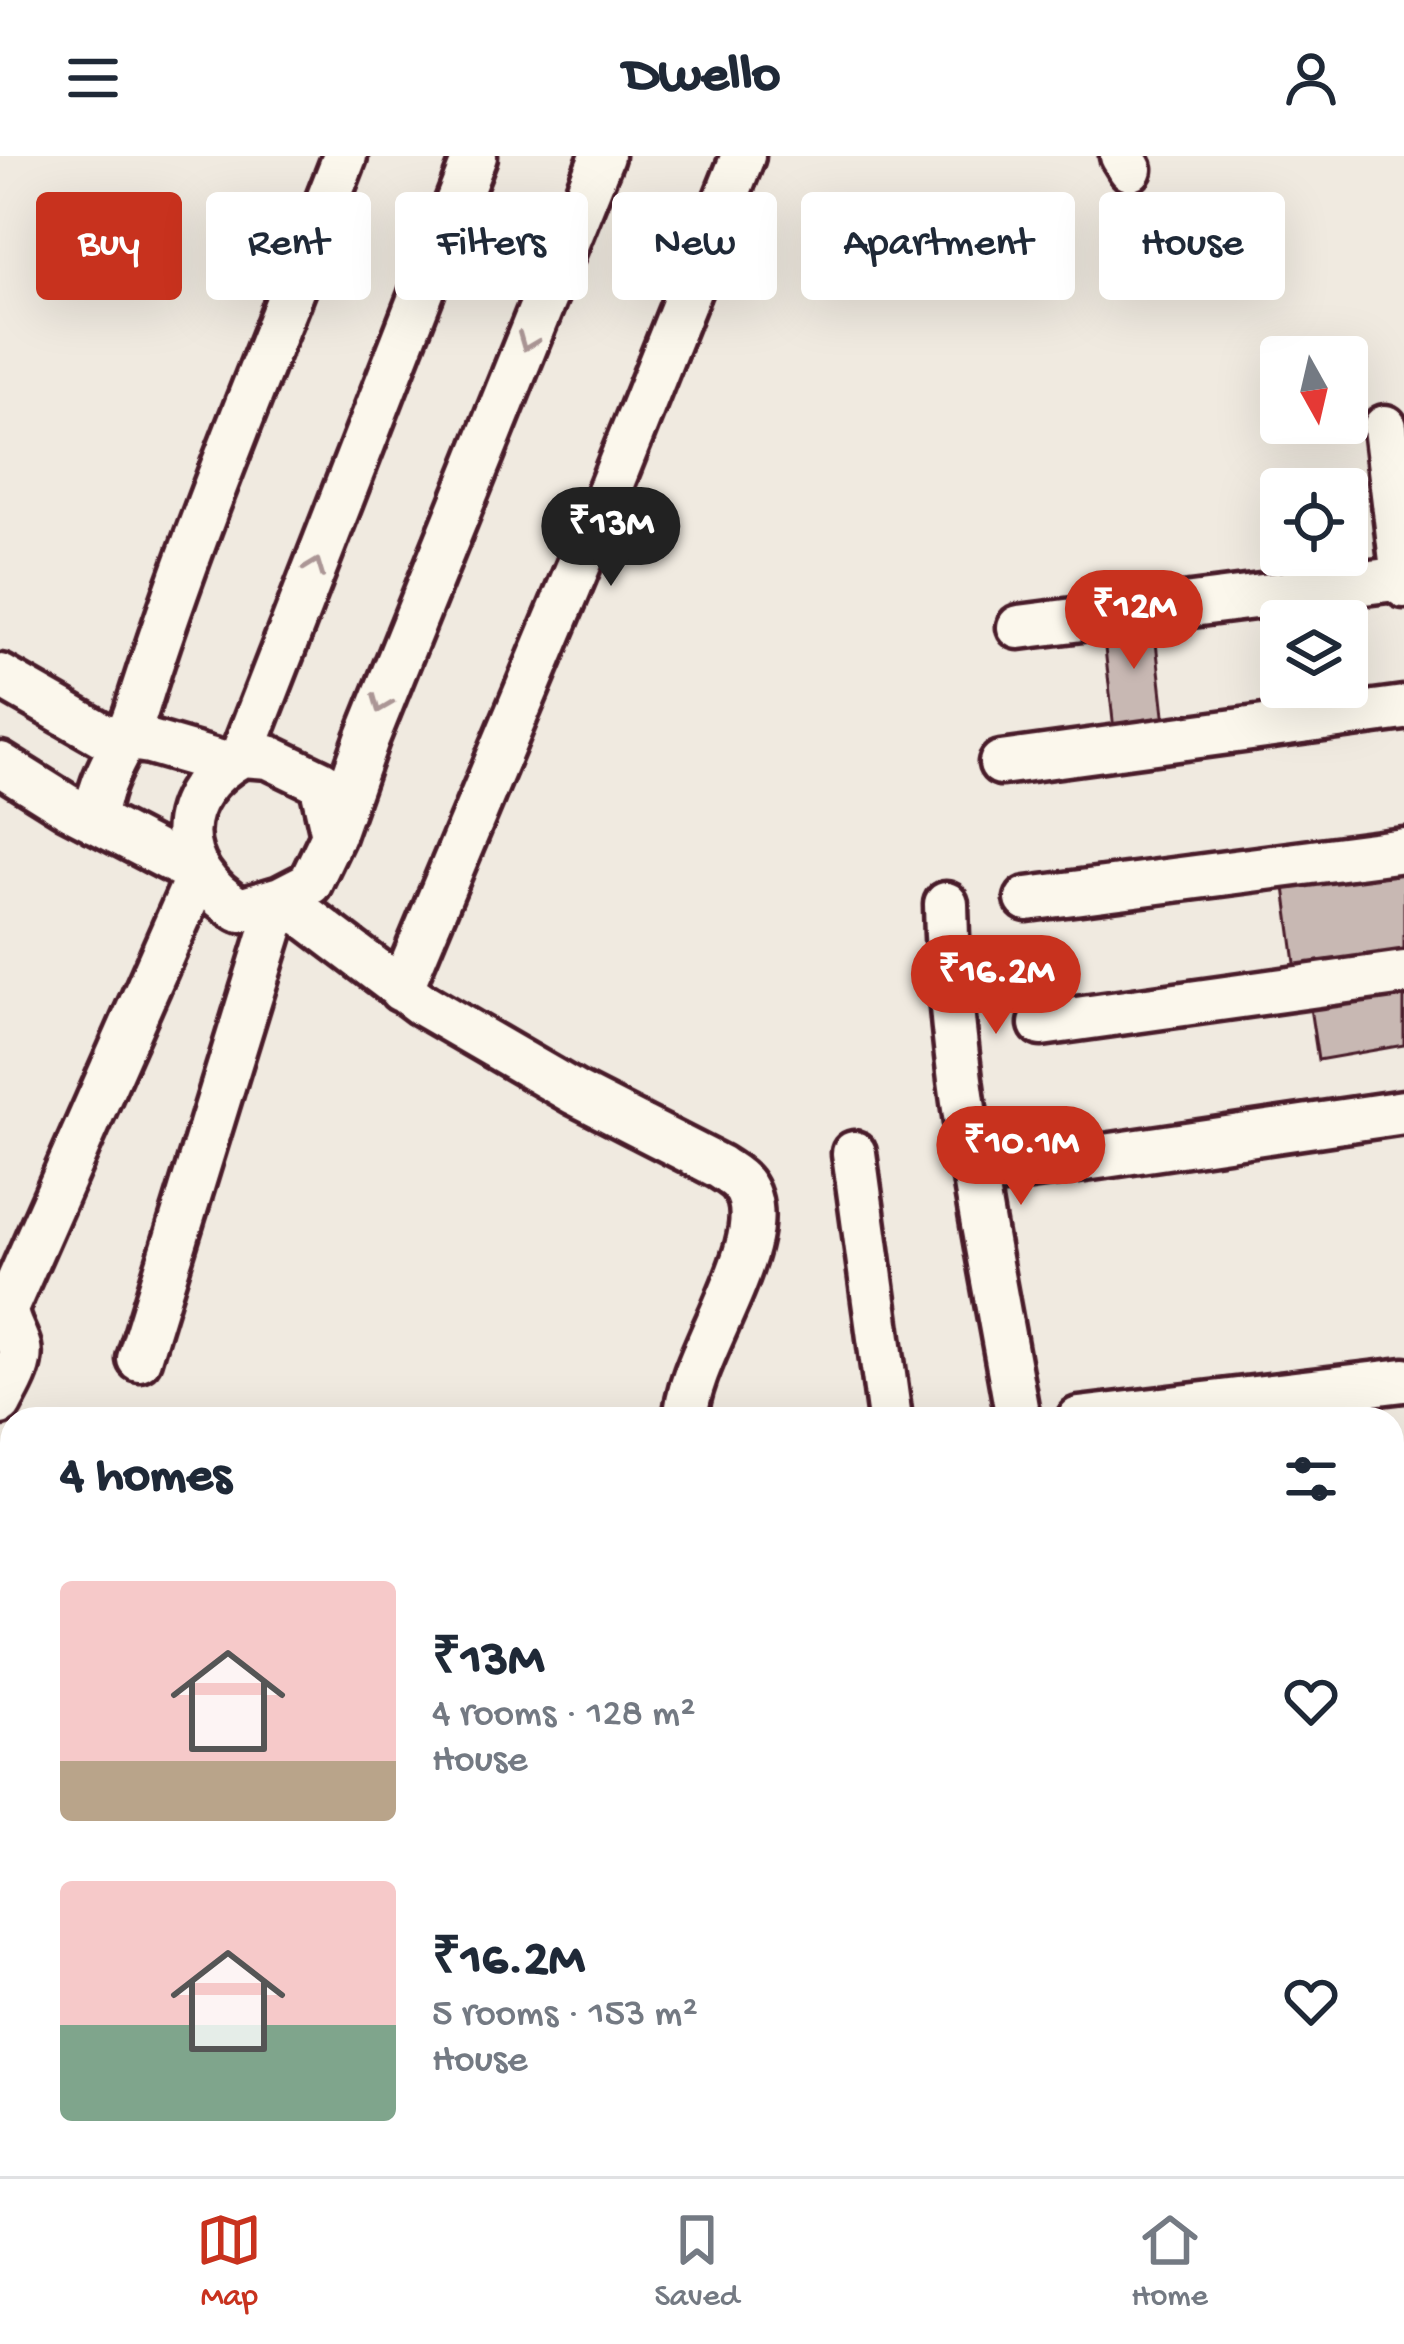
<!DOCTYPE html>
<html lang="en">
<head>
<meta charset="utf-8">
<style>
	body { margin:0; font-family:"Gochi Hand",sans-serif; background:#f6f6f7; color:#1f2937; height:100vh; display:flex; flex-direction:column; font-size:45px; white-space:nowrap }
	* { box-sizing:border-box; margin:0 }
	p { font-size:39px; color:#747a83 }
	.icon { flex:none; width:66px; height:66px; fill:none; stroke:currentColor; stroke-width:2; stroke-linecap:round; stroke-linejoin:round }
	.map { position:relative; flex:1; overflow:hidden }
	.side { position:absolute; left:0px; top:1251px; width:1404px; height:771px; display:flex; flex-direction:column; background:#fff; border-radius:36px 36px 0 0; box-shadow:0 12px 48px #0002 }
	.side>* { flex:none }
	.banner { position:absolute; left:36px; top:36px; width:1332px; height:108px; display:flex; gap:24px }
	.needle { width:78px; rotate:172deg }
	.tools { position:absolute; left:1260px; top:180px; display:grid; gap:24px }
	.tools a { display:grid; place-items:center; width:108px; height:108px; border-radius:12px; background:#fff; box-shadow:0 12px 48px #0002; font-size:60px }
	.price { position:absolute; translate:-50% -102px; padding:0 27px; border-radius:42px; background:#c8321e; color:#fff; font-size:39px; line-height:78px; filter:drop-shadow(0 3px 6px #0008) }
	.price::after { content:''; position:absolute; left:50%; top:72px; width:36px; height:27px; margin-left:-18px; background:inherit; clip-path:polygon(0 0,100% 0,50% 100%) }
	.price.active { background:#222; color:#fff }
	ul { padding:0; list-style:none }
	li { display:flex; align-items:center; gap:36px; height:300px; padding:0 60px }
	li span { display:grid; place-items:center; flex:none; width:336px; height:240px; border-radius:12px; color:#555 }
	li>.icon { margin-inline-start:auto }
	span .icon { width:144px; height:144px; fill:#fffc; stroke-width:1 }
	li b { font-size:51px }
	h2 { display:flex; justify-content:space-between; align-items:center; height:144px; padding:0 60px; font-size:51px }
	.tag { padding:0 42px; border-radius:12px; background:#fff; box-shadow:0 12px 48px #0002; font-size:42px; line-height:108px }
	.tag.active { background:#c8321e; color:#fff }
	header { display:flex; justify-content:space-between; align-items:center; height:156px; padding:0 60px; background:#fff; font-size:54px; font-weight:800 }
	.tab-bar { display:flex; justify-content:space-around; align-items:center; height:168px; border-top:3px solid #e0e1e3; background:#fff; font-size:33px; color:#747a83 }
	.tab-bar a { display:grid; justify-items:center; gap:6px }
	.tab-bar .active { color:#c8321e }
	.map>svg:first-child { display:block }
	.building { fill:#c8b8b3; stroke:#4a1f2b; stroke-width:3 }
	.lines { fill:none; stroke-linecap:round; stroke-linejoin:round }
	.minor-casing { stroke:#4a1f2b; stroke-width:51 }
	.minor { stroke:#fbf7ec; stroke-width:42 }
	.oneway { stroke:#ab9695 }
</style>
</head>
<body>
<header><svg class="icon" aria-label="menu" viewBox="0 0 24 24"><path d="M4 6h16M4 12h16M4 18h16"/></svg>Dwello<svg class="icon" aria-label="person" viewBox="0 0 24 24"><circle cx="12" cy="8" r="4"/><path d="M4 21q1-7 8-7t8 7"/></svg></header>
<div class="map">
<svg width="1404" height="2020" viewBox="0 0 1404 2020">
	<rect width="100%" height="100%" fill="#f0eae0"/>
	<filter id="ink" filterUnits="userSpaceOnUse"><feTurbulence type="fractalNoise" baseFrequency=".00833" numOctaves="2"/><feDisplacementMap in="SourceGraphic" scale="24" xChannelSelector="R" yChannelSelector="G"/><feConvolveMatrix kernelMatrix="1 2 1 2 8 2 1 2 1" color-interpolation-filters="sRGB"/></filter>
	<g filter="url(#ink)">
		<path class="building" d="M1153 459 1165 568 1114 574 1102 465Z
			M1404 700V808L1297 822 1283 716Z
			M1404 836V889L1318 904 1310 852Z"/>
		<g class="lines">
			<defs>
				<path id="minor" d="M1122 0 1130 13
					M1385 271 1404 430
					M1019 471 1403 422
					M0 520 103 579 150 586 226 608
					M242 599 475 0
					M242 599 269 601 321 626 333 679 310 727 281 742 240 754C169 712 170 639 242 599Z
					M1001 607 1404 552
					M0 608 67 650 198 718 6 1153C7 1168 15 1177 19 1191 23 1209 8 1231 0 1247
					M95 665C99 618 122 598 136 556 195 367 274 184 345 0
					M333 679 367 583 602 0
					M1027 743 1404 694
					M946 748C949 920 989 1093 1018 1263
					M401 834 593 375 743 0
					M1041 868 1404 817
					M854 997 890 1263
					M976 1019 1404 956
					M139 1203 281 742 420 847 575 937 720 1011C727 1016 737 1021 742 1028 782 1079 685 1202 686 1263
					M1079 1263 1404 1224
					M1392 1556 1404 1554
					M0 1563 12 1555
					M0 1706 12 1676
					M1392 1900 1404 1899
					M961 2010 990 2020
					M845 2020 849 2010"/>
			</defs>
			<use href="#minor" class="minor-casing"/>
			<use href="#minor" class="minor"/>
		</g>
		<defs><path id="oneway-chevron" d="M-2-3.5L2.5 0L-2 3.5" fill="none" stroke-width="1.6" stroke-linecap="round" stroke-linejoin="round" transform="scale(3)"/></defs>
		<g class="oneway">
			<use href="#oneway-chevron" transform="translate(527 186) rotate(112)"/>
			<use href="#oneway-chevron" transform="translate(315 411) rotate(-69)"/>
			<use href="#oneway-chevron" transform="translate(381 548) rotate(112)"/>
		</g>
	</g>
</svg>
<div class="tools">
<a><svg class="needle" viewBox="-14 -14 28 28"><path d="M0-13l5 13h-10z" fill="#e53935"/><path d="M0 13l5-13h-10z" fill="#747a83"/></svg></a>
<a><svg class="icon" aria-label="locate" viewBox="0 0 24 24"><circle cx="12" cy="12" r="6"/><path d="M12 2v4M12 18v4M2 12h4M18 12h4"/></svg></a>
<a><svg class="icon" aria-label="layers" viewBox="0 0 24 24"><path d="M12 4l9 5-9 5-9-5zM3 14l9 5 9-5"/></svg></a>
</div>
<b class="price active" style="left:611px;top:433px">₹13M</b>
<b class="price" style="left:1134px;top:516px">₹12M</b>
<b class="price" style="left:996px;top:881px">₹16.2M</b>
<b class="price" style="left:1021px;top:1052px">₹10.1M</b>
<div class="banner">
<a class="tag active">Buy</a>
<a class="tag">Rent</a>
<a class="tag">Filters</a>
<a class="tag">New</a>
<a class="tag">Apartment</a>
<a class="tag">House</a>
</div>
<section class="side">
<h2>4 homes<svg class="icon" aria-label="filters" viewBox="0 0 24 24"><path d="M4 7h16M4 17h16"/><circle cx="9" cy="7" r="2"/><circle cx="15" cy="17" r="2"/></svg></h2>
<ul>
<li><span style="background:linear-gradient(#f6c9c9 75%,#b9a48a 0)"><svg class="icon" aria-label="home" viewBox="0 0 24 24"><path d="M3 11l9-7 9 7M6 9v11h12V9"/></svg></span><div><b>₹13M</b><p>4 rooms · 128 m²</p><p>House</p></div><svg class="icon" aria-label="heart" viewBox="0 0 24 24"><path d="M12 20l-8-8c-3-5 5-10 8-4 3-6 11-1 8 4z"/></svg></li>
<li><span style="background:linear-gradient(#f6c9c9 60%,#7fa58c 0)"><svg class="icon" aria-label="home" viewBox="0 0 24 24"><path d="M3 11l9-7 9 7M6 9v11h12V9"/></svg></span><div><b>₹16.2M</b><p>5 rooms · 153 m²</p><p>House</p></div><svg class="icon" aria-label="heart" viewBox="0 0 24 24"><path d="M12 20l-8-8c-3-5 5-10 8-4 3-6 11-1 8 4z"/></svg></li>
</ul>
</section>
</div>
<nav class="tab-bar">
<a class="active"><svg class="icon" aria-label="map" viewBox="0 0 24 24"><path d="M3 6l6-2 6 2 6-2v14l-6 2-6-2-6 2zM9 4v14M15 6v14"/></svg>Map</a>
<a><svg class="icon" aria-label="saved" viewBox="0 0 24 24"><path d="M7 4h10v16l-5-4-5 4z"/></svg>Saved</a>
<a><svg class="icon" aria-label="home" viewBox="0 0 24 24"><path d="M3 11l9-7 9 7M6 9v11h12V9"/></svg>Home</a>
</nav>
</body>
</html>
